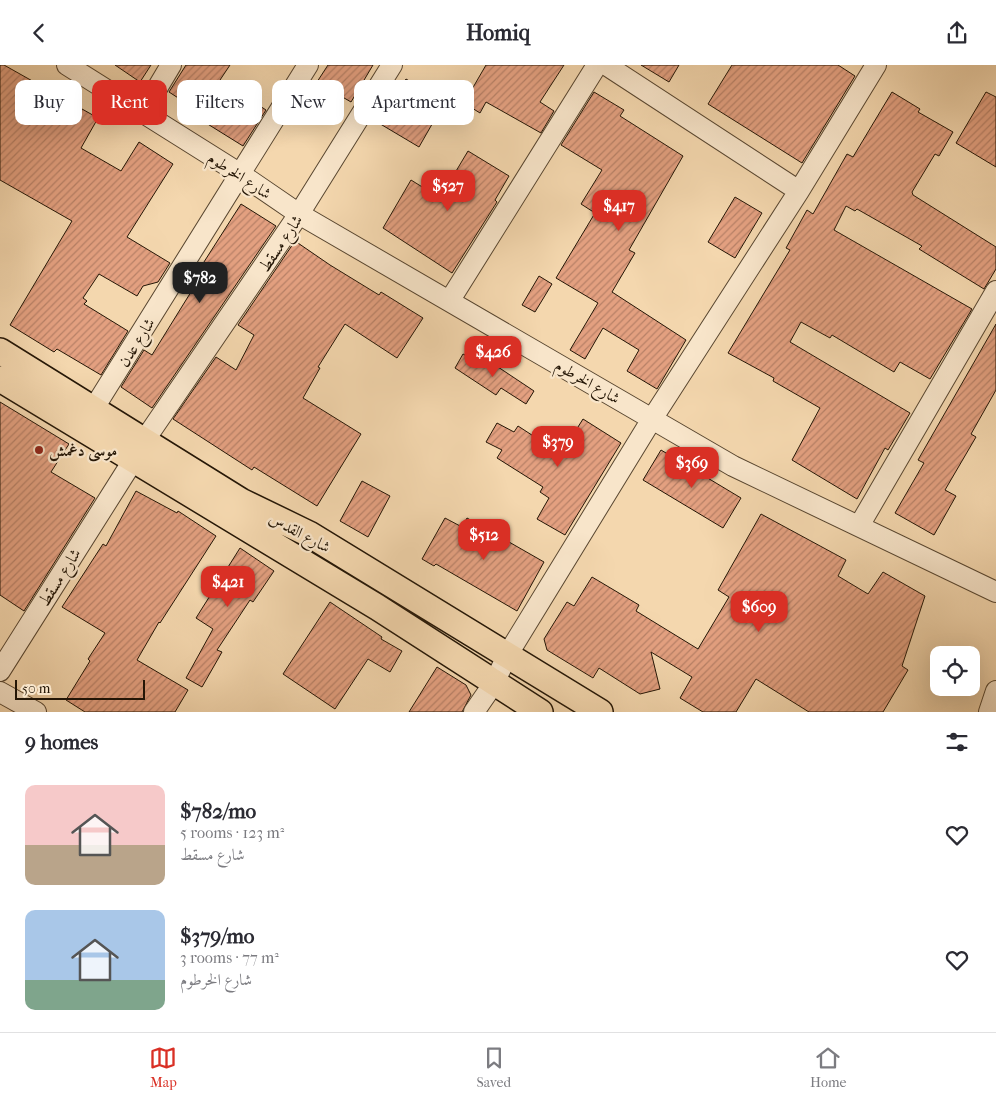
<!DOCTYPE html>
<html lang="en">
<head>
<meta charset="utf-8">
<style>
	body { margin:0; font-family:"IM FELL French Canon",Amiri,serif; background:#f7f7f7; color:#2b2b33; height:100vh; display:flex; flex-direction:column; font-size:19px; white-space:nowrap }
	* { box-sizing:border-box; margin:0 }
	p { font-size:16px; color:#7c7c81 }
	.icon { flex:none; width:28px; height:28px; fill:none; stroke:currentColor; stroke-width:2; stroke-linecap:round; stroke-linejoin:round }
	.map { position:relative; height:647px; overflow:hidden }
	.panel { display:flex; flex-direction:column; background:#fff; flex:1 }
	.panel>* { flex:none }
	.top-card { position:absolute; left:15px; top:15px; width:500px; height:45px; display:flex; gap:10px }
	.buttons { position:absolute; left:930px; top:581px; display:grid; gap:10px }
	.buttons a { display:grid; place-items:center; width:50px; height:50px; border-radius:10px; background:#fff; box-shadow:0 5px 20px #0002; font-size:25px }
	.scale { position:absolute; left:15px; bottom:12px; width:130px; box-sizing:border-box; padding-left:5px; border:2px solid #241606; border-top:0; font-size:14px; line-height:18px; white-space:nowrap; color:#241606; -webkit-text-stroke:4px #f8e5ca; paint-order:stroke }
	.price { position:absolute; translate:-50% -42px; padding:0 11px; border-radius:10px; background:#d93025; color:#fff; font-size:16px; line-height:32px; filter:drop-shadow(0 1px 2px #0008) }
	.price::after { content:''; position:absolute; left:50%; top:30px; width:15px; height:11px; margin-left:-8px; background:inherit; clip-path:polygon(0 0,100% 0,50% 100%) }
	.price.active { background:#222; color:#fff }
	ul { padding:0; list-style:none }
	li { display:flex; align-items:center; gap:15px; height:125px; padding:0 25px }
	li span { display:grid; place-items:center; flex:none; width:140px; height:100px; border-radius:10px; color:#555 }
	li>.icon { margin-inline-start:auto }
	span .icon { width:60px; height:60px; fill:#fffc; stroke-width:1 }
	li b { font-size:21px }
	h2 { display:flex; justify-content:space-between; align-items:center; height:60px; padding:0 25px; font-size:21px }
	.chip { padding:0 18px; border-radius:10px; background:#fff; box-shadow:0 5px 20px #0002; font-size:18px; line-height:45px }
	.chip.active { background:#d93025; color:#fff }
	header { display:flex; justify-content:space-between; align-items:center; height:65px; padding:0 25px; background:#fff; font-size:22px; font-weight:700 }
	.dock { display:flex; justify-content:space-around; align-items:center; height:70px; border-top:1px solid #e1e1e2; background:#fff; font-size:14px; color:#7c7c81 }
	.dock a { display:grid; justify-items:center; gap:2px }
	.dock .active { color:#d93025 }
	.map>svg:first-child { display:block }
	.building { fill:url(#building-hatch); stroke:#241606 }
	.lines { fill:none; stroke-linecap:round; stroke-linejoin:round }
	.minor-casing { stroke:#584630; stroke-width:22 }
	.major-casing { stroke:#241606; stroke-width:28 }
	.minor { stroke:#f8e5ca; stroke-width:20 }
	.major { stroke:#f4d7ae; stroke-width:25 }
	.poi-dot { fill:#8f2418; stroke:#f8e5ca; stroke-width:2 }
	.labels { text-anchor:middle; stroke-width:4.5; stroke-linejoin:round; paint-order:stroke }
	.street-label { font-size:16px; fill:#241606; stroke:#f8e5ca }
	.poi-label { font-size:16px; font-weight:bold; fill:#241606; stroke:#f8e5ca; text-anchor:start }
</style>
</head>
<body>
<header><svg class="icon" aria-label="back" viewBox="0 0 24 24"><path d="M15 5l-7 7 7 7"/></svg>Homiq<svg class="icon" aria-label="share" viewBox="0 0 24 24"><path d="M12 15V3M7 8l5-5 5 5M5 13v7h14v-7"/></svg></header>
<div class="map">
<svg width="996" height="647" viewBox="0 0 996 647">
	<defs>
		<pattern id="building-hatch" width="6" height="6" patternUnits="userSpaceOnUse" patternTransform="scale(1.25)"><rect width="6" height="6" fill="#e3a080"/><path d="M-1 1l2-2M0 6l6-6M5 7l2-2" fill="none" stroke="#b88167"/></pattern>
	</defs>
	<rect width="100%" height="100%" fill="#f4d7ae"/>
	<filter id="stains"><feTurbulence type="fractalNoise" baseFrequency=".004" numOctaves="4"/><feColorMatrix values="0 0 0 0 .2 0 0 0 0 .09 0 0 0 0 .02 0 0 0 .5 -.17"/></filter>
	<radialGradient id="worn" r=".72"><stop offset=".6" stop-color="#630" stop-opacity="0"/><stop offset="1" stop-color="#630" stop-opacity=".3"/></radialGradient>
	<path class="building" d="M0 0H4L98 53 81 83 121 106 139 77 173 99 127 172 170 198 158 217 143 221 137 231 99 209 83 233 87 236 84 239 128 266 101 310 57 284 54 287 10 260 72 156 0 115Z
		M115 0H151L140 17Z
		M186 0H230L220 15 266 45 243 81 206 58 209 53 169 27Z
		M328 0H373L351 37 317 17Z
		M486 0H564L540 37 554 46 541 68 486 37 480 48 464 38Z
		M641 0H679L669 17Z
		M732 0H838L855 11 802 98 708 39Z
		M406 14 448 39 438 55 435 54 419 82 377 57Z
		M594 27 624 45 620 51 683 91 629 185 635 188 612 227 686 275 657 324 627 306 639 285 603 263 585 294 570 285 598 238 556 213 595 148 581 139 602 105 561 80Z
		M892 27 920 44 918 47 953 67 939 91 935 89 912 127 913 130 996 182V204L984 224 919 184 922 181 857 144 855 146 846 141 834 165 972 244 930 314 900 297 894 307 832 270 830 273 801 257 790 277 910 348 888 385 885 383 857 434 792 395 820 343 773 316 774 313 728 288 790 185 786 183 807 145 813 149 847 89 853 92Z
		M986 27 996 32V102L956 78Z
		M468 86 509 111 495 135 497 137 452 208 383 163 411 115 440 133Z
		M735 132 762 148 735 193 708 177Z
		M241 139 276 161 152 343 121 322 144 285 152 290 199 214 195 211Z
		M295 176 330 200 379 230 381 227 423 253 397 293 345 259 318 302 320 303 303 333 361 369 317 441 254 402 252 405 173 354 216 292 236 305 254 270 238 260Z
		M539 211 552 219 535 247 522 240Z
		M996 259V325L971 369 976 372 945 425 956 431 934 470 895 448 924 398 918 395Z
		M463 289 477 296 480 290 534 326 526 339 501 323 496 330 455 303Z
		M0 337 69 379 51 407 95 433 24 546 0 530Z
		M583 354 621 378 565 470 537 454 549 433 540 427 543 422 497 393 502 385 486 377 497 358 514 367 518 361 561 389Z
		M661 385 741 433 723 463 643 415Z
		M362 416 390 431 368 472 340 456Z
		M136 426 177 448 178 446 216 471 160 558 159 557 137 595 188 625 175 647H85L66 635 90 596 88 594 105 568 62 542 103 479 106 481Z
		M761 449 846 495 838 511 868 529 883 507 925 531 902 601 908 605 883 647H809L756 614 736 647H703L680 633 692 612 651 587 660 624 640 629 599 603 593 613 547 585 544 574 567 537 574 541 592 512 639 540 636 546 698 584 729 532 718 525Z
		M445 453 462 462 467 453 544 497 517 546 436 499 434 501 422 494Z
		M240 483 274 506 253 537 250 535 217 585 222 587 202 622 186 613 213 564 196 553Z
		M330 537 382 572 381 574 402 586 390 607 368 594 335 644 283 609Z
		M437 602 466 620 471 630 462 647H409Z"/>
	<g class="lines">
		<defs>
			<path id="minor" d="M67 0 242 110 299 149 733 401 996 527
				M606 0 799 126
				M143 47 171 0
				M450 235 597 0
				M94 343 308 0
				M144 376 299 149 392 0
				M859 461 996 226
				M0 606 134 394
				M0 627 36 647
				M474 647 494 618 508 589 652 354 799 126 876 0
				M989 647 996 626"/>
			<path id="major" d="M0 286 241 436 309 469 600 647
				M0 314 377 542 540 647"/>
		</defs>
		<use href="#minor" class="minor-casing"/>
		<use href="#major" class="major-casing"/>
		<use href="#minor" class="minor"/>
		<use href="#major" class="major"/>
	</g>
	<circle class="poi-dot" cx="39" cy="385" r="5"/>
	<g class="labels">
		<g class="street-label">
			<text transform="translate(240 110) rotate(33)" y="6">شارع الخرطوم</text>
			<text transform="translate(280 178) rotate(-56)" y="6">شارع مسقط</text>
			<text transform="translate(136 277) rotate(-58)" y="6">شارع عدن</text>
			<text transform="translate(588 316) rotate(30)" y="6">شارع الخرطوم</text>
			<text transform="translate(300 467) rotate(28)" y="6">شارع القدس</text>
			<text transform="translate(59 512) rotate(-58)" y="6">شارع مسقط</text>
		</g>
		<g class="poi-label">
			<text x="49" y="391">موسى دغمش</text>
		</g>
	</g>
	<rect width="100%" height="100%" filter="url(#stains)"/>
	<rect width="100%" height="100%" fill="url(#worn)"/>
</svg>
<div class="buttons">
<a><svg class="icon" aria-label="locate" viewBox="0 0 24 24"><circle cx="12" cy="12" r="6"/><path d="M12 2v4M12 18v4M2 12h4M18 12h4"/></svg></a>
</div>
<div class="scale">50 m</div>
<b class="price" style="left:448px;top:147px">$527</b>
<b class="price" style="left:619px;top:167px">$417</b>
<b class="price active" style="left:200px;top:239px">$782</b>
<b class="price" style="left:493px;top:313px">$426</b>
<b class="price" style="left:558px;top:403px">$379</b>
<b class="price" style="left:692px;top:424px">$369</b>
<b class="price" style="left:484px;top:496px">$512</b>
<b class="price" style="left:228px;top:543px">$421</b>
<b class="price" style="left:759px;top:568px">$609</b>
<div class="top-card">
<a class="chip">Buy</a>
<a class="chip active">Rent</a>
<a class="chip">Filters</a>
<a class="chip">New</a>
<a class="chip">Apartment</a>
</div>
</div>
<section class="panel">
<h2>9 homes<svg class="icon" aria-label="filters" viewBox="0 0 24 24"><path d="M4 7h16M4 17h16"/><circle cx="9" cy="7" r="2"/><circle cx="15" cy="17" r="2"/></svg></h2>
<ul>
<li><span style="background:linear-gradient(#f6c9c9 60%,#b9a48a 0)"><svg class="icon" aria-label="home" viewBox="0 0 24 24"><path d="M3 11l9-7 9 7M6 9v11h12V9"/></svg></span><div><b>$782/mo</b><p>5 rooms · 123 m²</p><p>شارع مسقط</p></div><svg class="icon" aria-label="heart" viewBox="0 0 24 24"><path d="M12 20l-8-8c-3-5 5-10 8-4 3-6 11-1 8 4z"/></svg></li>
<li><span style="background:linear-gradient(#a9c7e8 70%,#7fa58c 0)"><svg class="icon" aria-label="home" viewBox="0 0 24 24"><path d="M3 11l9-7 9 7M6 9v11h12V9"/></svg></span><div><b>$379/mo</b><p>3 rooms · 77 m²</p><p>شارع الخرطوم</p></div><svg class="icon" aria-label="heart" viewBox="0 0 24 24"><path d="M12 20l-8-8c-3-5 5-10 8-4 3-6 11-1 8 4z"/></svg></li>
</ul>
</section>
<nav class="dock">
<a class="active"><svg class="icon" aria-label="map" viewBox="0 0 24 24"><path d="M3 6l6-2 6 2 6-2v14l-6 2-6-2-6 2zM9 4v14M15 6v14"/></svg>Map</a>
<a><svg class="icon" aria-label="saved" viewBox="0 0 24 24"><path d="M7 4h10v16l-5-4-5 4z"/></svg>Saved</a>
<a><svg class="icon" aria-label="home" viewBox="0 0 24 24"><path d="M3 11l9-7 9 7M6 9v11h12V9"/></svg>Home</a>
</nav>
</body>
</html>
